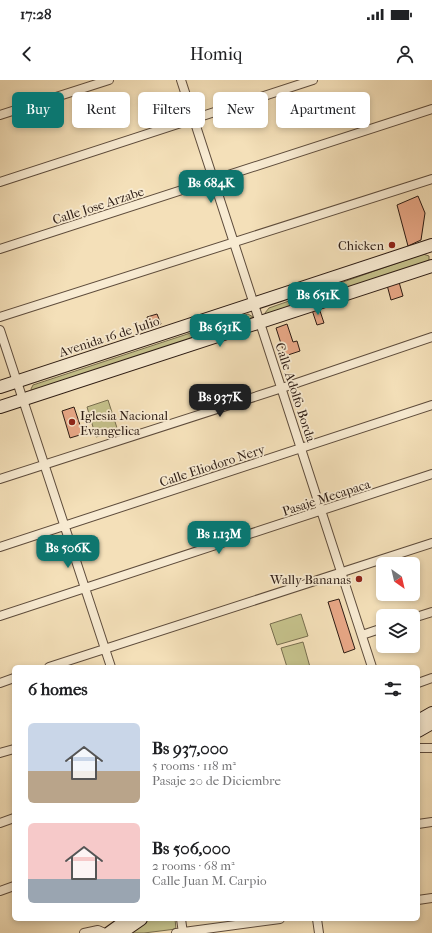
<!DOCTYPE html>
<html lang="en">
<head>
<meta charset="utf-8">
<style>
	body { margin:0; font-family:"IM FELL French Canon",serif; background:#f6f6f6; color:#202124; height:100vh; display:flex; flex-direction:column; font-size:15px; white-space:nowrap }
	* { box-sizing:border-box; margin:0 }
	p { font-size:13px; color:#757577 }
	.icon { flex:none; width:22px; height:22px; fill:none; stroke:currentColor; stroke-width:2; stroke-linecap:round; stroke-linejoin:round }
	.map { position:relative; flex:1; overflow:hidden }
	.panel { position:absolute; left:12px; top:585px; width:408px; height:256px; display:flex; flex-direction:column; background:#fff; border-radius:6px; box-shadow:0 2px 6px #0003 }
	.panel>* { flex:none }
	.banner { position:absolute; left:12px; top:12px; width:408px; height:36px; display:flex; gap:8px }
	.needle { width:26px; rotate:146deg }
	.fabs { position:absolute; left:376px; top:477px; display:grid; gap:8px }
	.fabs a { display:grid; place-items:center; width:44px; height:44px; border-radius:6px; background:#fff; box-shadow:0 2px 6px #0003; font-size:20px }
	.price { position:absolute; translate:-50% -34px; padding:0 9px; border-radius:8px; background:#0f766e; color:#fff; font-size:13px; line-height:26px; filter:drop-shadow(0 1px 2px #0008) }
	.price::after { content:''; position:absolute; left:50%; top:24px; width:12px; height:9px; margin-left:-6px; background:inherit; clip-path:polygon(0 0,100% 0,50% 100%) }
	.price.selected { background:#222; color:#fff }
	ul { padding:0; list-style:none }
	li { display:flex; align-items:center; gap:12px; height:100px; padding:0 16px }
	li span { display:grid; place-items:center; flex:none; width:112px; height:80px; border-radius:6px; color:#555 }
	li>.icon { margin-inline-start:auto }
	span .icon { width:48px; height:48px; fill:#fffc; stroke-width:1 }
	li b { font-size:17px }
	h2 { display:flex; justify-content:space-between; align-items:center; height:48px; padding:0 16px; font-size:17px }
	.pill { padding:0 14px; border-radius:6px; background:#fff; box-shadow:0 2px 6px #0003; font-size:14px; line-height:36px }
	.pill.selected { background:#0f766e; color:#fff }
	.status { display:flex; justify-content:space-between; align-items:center; height:28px; padding:0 20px; background:#fff; direction:ltr }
	.status svg { height:11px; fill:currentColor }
	header { display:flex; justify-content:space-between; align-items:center; height:52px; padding:0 16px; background:#fff; font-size:18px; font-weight:600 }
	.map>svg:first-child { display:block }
	.green { fill:#c4c08a; stroke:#786e4e }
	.building { fill:#e9a887; stroke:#2c1b13 }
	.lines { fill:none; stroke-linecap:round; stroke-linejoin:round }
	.street-casing { stroke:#5e4c3c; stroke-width:10 }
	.secondary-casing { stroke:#2c1b13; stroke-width:14 }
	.street { stroke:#f8ebd2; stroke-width:8 }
	.secondary { stroke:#f8ebd2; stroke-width:12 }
	.poi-dot { fill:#8f2418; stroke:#f8ebd2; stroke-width:1.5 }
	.labels { text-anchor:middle; stroke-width:3.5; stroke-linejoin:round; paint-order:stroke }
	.street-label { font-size:13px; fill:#2c1b13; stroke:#f8ebd2 }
	.poi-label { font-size:13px; fill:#2c1b13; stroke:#f8ebd2; text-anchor:end }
</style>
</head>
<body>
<div class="status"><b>17:28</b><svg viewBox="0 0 49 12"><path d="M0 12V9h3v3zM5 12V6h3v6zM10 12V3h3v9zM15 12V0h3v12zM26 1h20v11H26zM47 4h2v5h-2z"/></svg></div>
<header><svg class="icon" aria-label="back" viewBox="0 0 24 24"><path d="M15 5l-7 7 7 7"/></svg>Homiq<svg class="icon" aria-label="person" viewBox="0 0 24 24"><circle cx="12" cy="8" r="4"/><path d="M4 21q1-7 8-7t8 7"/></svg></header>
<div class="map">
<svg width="432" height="853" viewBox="0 0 432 853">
	<rect width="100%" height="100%" fill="#f4e0b9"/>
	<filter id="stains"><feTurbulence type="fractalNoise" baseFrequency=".005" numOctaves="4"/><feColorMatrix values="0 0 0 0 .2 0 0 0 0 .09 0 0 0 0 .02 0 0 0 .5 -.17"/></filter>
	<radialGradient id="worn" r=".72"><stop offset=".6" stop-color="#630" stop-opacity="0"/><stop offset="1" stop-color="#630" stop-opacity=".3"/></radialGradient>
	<path class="green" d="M423 174 429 176V182L266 236 265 233 269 228Z
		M248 234 253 237 254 240 32 312 31 309 33 305Z
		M108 320 118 351 96 357 87 327Z
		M301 534 308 556 277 565 270 544Z
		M303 562 310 587H287L281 568Z
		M148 839H175L176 849 144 853H129Z"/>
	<path class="building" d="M418 116 425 133 421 160 408 166 397 125Z
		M399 202 403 216 391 220 387 205Z
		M319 228 324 243 317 245 312 230Z
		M157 234 161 244 150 248 147 237Z
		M287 244 293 262 297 261 300 271 285 276 276 248Z
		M74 327 83 354 70 358 62 331Z
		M339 519 355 569 344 573 328 522Z"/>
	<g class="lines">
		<defs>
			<path id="street" d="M181 0 372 587
				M0 35 109 0
				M0 102 313 0
				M0 169 432 29
				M0 237 432 99
				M0 250 111 587
				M0 399 282 308 432 257
				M0 467 432 325
				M0 536 432 394
				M413 538 432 532
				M362 555 383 548
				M49 587 432 463
				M0 603 14 598
				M418 603 432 598
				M418 668H432
				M0 673 14 669
				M0 743 14 738
				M418 744 432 742
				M0 811 14 806
				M418 820 432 818
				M181 839 183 853
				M317 839 319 853
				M84 853 98 850 105 853
				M176 853 280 839"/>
			<path id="secondary" d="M0 307 432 165
				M0 327 432 186
				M418 641 432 633
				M418 651 432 643
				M109 853 127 840
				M121 853 141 839"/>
		</defs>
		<use href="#street" class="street-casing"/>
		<use href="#secondary" class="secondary-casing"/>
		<use href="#street" class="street"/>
		<use href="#secondary" class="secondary"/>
	</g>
	<g class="poi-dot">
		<circle cx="392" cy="165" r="4"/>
		<circle cx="72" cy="342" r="4"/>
		<circle cx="359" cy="499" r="4"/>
	</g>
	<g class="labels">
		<g class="street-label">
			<text transform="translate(98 125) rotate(-18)" y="5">Calle Jose Arzabe</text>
			<text transform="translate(109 256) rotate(-18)" y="5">Avenida 16 de Julio</text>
			<text transform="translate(296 312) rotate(72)" y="5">Calle Adolfo Borda</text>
			<text transform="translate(212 385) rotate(-18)" y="5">Calle Eliodoro Nery</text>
			<text transform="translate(326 417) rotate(-18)" y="5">Pasaje Mecapaca</text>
		</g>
		<g class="poi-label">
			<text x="384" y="170">Chicken</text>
			<text x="80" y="340" text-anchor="start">Iglesia Nacional<tspan x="80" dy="15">Evangelica</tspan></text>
			<text x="351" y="504">Wally Bananas</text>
		</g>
	</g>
	<rect width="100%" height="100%" filter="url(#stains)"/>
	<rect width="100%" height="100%" fill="url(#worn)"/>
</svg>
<div class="fabs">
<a><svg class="needle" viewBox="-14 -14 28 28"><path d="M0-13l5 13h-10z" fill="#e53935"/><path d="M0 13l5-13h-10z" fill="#757577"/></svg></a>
<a><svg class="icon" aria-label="layers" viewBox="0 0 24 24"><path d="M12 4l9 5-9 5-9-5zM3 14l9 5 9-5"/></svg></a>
</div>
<b class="price" style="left:211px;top:124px">Bs 684K</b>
<b class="price" style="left:318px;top:236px">Bs 651K</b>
<b class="price" style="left:220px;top:268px">Bs 631K</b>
<b class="price selected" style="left:220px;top:338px">Bs 937K</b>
<b class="price" style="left:219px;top:475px">Bs 1.13M</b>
<b class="price" style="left:68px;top:489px">Bs 506K</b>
<div class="banner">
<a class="pill selected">Buy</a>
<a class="pill">Rent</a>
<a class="pill">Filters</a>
<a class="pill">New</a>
<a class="pill">Apartment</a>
</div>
<section class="panel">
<h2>6 homes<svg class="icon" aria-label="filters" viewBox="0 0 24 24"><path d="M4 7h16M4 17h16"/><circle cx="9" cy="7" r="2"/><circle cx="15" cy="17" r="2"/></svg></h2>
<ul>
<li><span style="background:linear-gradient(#c9d6e8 60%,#b9a48a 0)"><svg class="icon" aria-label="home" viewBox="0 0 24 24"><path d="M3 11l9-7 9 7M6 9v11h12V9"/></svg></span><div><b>Bs 937,000</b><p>5 rooms · 118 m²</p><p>Pasaje 20 de Diciembre</p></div></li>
<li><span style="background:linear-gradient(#f6c9c9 70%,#9aa5b1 0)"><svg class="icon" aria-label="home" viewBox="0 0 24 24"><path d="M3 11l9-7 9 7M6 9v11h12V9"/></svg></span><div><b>Bs 506,000</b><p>2 rooms · 68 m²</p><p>Calle Juan M. Carpio</p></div></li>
</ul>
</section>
</div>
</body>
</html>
